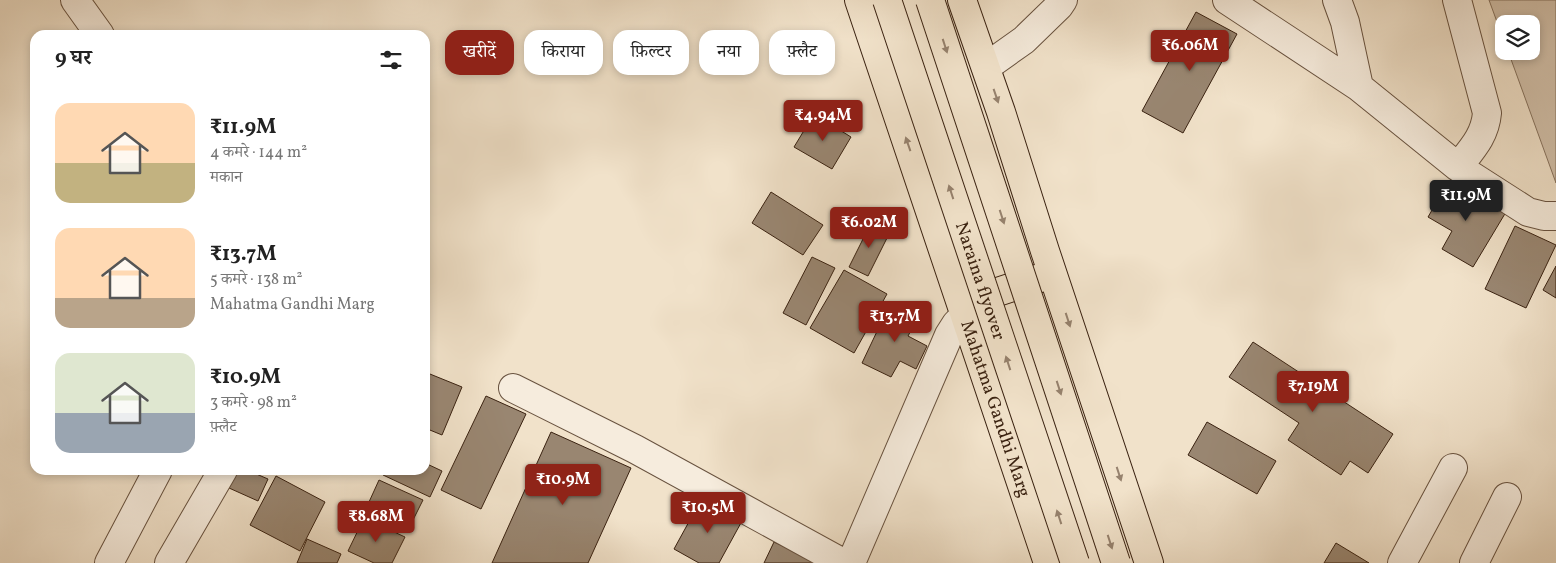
<!DOCTYPE html>
<html lang="hi">
<head>
<meta charset="utf-8">
<style>
	body { margin:0; font-family:Vollkorn,"Noto Serif Devanagari",serif; background:#f6f6f6; color:#222; height:100vh; display:flex; flex-direction:column; font-size:19px; white-space:nowrap }
	* { box-sizing:border-box; margin:0 }
	p { font-size:16px; color:#767676 }
	.icon { flex:none; width:28px; height:28px; fill:none; stroke:currentColor; stroke-width:2; stroke-linecap:round; stroke-linejoin:round }
	.map { position:relative; flex:1; overflow:hidden }
	.panel { position:absolute; left:30px; top:30px; width:400px; height:445px; display:flex; flex-direction:column; background:#fff; border-radius:15px; box-shadow:0 2px 8px #0003 }
	.panel>* { flex:none }
	.top-card { position:absolute; left:445px; top:30px; width:475px; height:45px; display:flex; gap:10px }
	.tools { position:absolute; left:1495px; top:15px; display:grid; gap:10px }
	.tools a { display:grid; place-items:center; width:45px; height:45px; border-radius:10px; background:#fff; box-shadow:0 2px 8px #0003; font-size:25px }
	.price { position:absolute; translate:-50% -42px; padding:0 11px; border-radius:5px; background:#8f2418; color:#fff; font-size:16px; line-height:32px; filter:drop-shadow(0 1px 2px #0008) }
	.price::after { content:''; position:absolute; left:50%; top:30px; width:15px; height:11px; margin-left:-8px; background:inherit; clip-path:polygon(0 0,100% 0,50% 100%) }
	.price.on { background:#222; color:#fff }
	ul { padding:0; list-style:none }
	li { display:flex; align-items:center; gap:15px; height:125px; padding:0 25px }
	li span { display:grid; place-items:center; flex:none; width:140px; height:100px; border-radius:15px; color:#555 }
	li>.icon { margin-inline-start:auto }
	span .icon { width:60px; height:60px; fill:#fffc; stroke-width:1 }
	li b { font-size:21px }
	h2 { display:flex; justify-content:space-between; align-items:center; height:60px; padding:0 25px; font-size:21px }
	.tag { padding:0 18px; border-radius:15px; background:#fff; box-shadow:0 2px 8px #0003; font-size:18px; line-height:45px }
	.tag.on { background:#8f2418; color:#fff }
	.map>svg:first-child { display:block }
	.green { fill:#d2c1ab; stroke:#86725e }
	.building { fill:#998671; stroke:#3a2211 }
	.lines { fill:none; stroke-linecap:round; stroke-linejoin:round }
	.minor-casing { stroke:#68523f; stroke-width:30 }
	.major-casing { stroke:#3a2211; stroke-width:30 }
	.minor { stroke:#f6ecdd; stroke-width:28 }
	.major { stroke:#f1e2ca; stroke-width:28 }
	.major-bridge-casing { stroke:#3a2211; stroke-width:30; stroke-linecap:butt }
	.major-bridge { stroke:#f1e2ca; stroke-width:28 }
	.oneway { fill:#96826e }
	.labels { text-anchor:middle; stroke-width:4; stroke-linejoin:round; paint-order:stroke }
	.street-label { font-size:18px; fill:#3a2211; stroke:#f6ecdd }
</style>
</head>
<body>
<div class="map">
<svg width="1556" height="563" viewBox="0 0 1556 563">
	<rect width="100%" height="100%" fill="#f1e2ca"/>
	<filter id="stains"><feTurbulence type="fractalNoise" baseFrequency=".004" numOctaves="4"/><feColorMatrix values="0 0 0 0 .2 0 0 0 0 .09 0 0 0 0 .02 0 0 0 .5 -.17"/></filter>
	<radialGradient id="worn" r=".72"><stop offset=".6" stop-color="#630" stop-opacity="0"/><stop offset="1" stop-color="#630" stop-opacity=".3"/></radialGradient>
	<path class="green" d="M1489 0H1556V183L1508 51H1531V24H1504V41Z"/>
	<path class="building" d="M1196 12 1237 34 1183 133 1142 111Z
		M814 114 851 137 832 169 794 147Z
		M1448 183 1463 192 1465 188 1506 212 1473 267 1442 249 1452 231 1428 217Z
		M771 192 823 225 803 255 752 223Z
		M871 223 890 232 868 276 849 267Z
		M1515 226 1556 245 1526 308 1485 289Z
		M812 257 835 268 806 325 783 313Z
		M1556 266V298L1543 290Z
		M844 270 887 294 854 353 810 328Z
		M890 304 918 317 908 336 927 346 916 369 900 361 891 377 862 363Z
		M1253 342 1393 434 1368 473 1350 461 1341 475 1288 440 1299 423 1229 377Z
		M425 372 462 387 442 435 425 428Z
		M486 396 526 414 481 509 441 490Z
		M1207 422 1276 461 1257 494 1188 455Z
		M551 432 631 468 588 563H492Z
		M425 463 442 471 430 497 383 475 385 470H425Z
		M237 470H247L268 479 258 501 229 488Z
		M276 476 325 502 300 551 250 525Z
		M379 480 423 500 412 522 369 502Z
		M702 498 742 521 719 563H699L674 549Z
		M364 518 405 537 392 563H374L348 551Z
		M307 539 341 554 337 563H297Z
		M774 542 818 562V563H764Z
		M1336 543 1369 563H1324Z"/>
	<g class="lines">
		<defs>
			<path id="minor" d="M75 0 100 35
				M1227 0 1359 87 1458 167C1472 149 1485 136 1487 113L1457 0
				M1337 0 1345 22 1359 87
				M986 67 1024 40 1059 6 1063 0
				M1458 167 1528 212 1544 216H1556
				M513 388 635 449 843 563
				M109 563 158 470
				M169 563 223 470
				M851 563 949 335 956 324 965 315
				M1402 563 1453 468
				M1474 563 1507 497"/>
			<g id="major">
				<path id="s1" d="M859 0 1048 563"/>
				<path d="M962 0 1001 112 1045 251 1149 563"/>
				<path d="M964 303 1046 276"/>
			</g>
		</defs>
		<use href="#minor" class="minor-casing"/>
		<use href="#major" class="major-casing"/>
		<use href="#minor" class="minor"/>
		<use href="#major" class="major"/>
		<defs>
			<g id="major-bridge">
				<path id="s2" d="M887 0 1075 563"/>
				<path d="M930 0 1116 563"/>
			</g>
		</defs>
		<use href="#major-bridge" class="major-bridge-casing"/>
		<use href="#major-bridge" class="major-bridge"/>
	</g>
	<defs><path id="oneway-solid" d="M-6-.8H1V-3.2L6.5 0L1 3.2V.8H-6Z" transform="scale(1.25)"/></defs>
	<g class="oneway">
		<use href="#oneway-solid" transform="translate(945 46) rotate(72)"/>
		<use href="#oneway-solid" transform="translate(996 96) rotate(71)"/>
		<use href="#oneway-solid" transform="translate(908 144) rotate(-109)"/>
		<use href="#oneway-solid" transform="translate(951 192) rotate(-108)"/>
		<use href="#oneway-solid" transform="translate(1002 217) rotate(72)"/>
		<use href="#oneway-solid" transform="translate(1068 320) rotate(72)"/>
		<use href="#oneway-solid" transform="translate(1008 363) rotate(-108)"/>
		<use href="#oneway-solid" transform="translate(1059 388) rotate(72)"/>
		<use href="#oneway-solid" transform="translate(1119 474) rotate(72)"/>
		<use href="#oneway-solid" transform="translate(1059 517) rotate(-108)"/>
		<use href="#oneway-solid" transform="translate(1110 542) rotate(72)"/>
	</g>
	<g class="labels">
		<g class="street-label">
			<text dy="6" stroke="none"><textPath href="#s2" startOffset="296">Naraina flyover</textPath></text>
			<text dy="6" stroke="none"><textPath href="#s1" startOffset="431">Mahatma Gandhi Marg</textPath></text>
		</g>
	</g>
	<rect width="100%" height="100%" filter="url(#stains)"/>
	<rect width="100%" height="100%" fill="url(#worn)"/>
</svg>
<div class="tools">
<a><svg class="icon" aria-label="layers" viewBox="0 0 24 24"><path d="M12 4l9 5-9 5-9-5zM3 14l9 5 9-5"/></svg></a>
</div>
<b class="price" style="left:1190px;top:72px">₹6.06M</b>
<b class="price" style="left:823px;top:142px">₹4.94M</b>
<b class="price on" style="left:1466px;top:222px">₹11.9M</b>
<b class="price" style="left:869px;top:249px">₹6.02M</b>
<b class="price" style="left:895px;top:343px">₹13.7M</b>
<b class="price" style="left:1313px;top:413px">₹7.19M</b>
<b class="price" style="left:563px;top:506px">₹10.9M</b>
<b class="price" style="left:708px;top:534px">₹10.5M</b>
<b class="price" style="left:376px;top:543px">₹8.68M</b>
<div class="top-card">
<a class="tag on">खरीदें</a>
<a class="tag">किराया</a>
<a class="tag">फ़िल्टर</a>
<a class="tag">नया</a>
<a class="tag">फ़्लैट</a>
</div>
<section class="panel">
<h2>9 घर<svg class="icon" aria-label="filters" viewBox="0 0 24 24"><path d="M4 7h16M4 17h16"/><circle cx="9" cy="7" r="2"/><circle cx="15" cy="17" r="2"/></svg></h2>
<ul>
<li><span style="background:linear-gradient(#ffd9b3 60%,#c2b280 0)"><svg class="icon" aria-label="home" viewBox="0 0 24 24"><path d="M3 11l9-7 9 7M6 9v11h12V9"/></svg></span><div><b>₹11.9M</b><p>4 कमरे · 144 m²</p><p>मकान</p></div></li>
<li><span style="background:linear-gradient(#ffd9b3 70%,#b9a48a 0)"><svg class="icon" aria-label="home" viewBox="0 0 24 24"><path d="M3 11l9-7 9 7M6 9v11h12V9"/></svg></span><div><b>₹13.7M</b><p>5 कमरे · 138 m²</p><p>Mahatma Gandhi Marg</p></div></li>
<li><span style="background:linear-gradient(#dfe7d0 60%,#9aa5b1 0)"><svg class="icon" aria-label="home" viewBox="0 0 24 24"><path d="M3 11l9-7 9 7M6 9v11h12V9"/></svg></span><div><b>₹10.9M</b><p>3 कमरे · 98 m²</p><p>फ़्लैट</p></div></li>
</ul>
</section>
</div>
</body>
</html>
